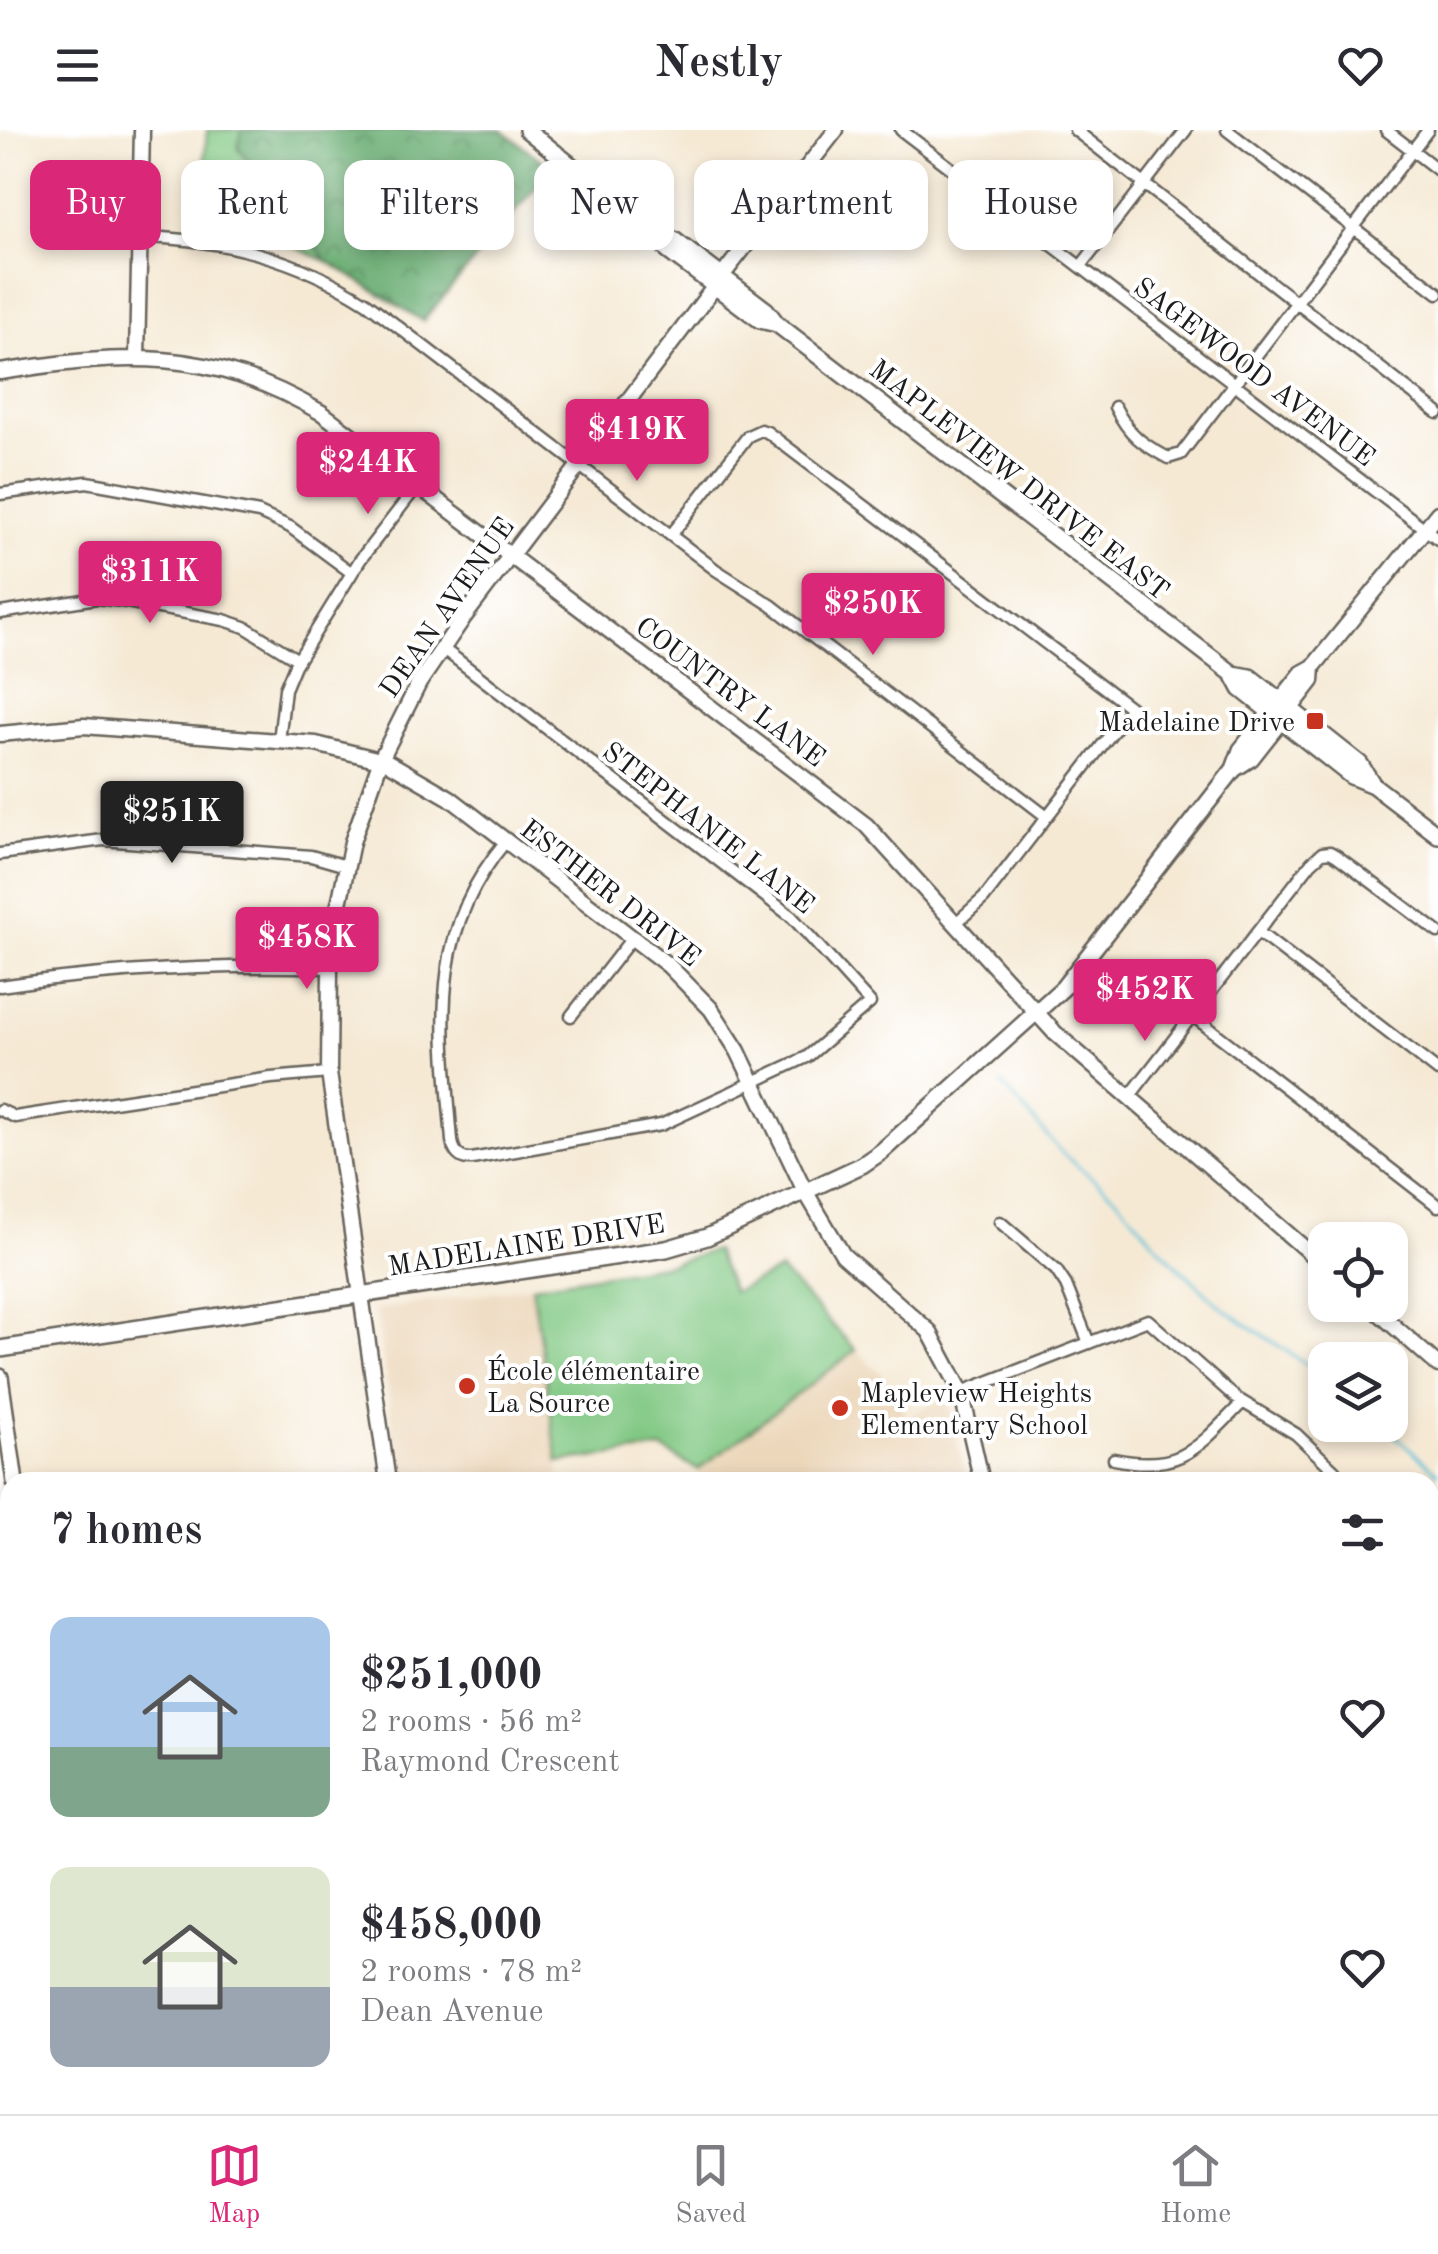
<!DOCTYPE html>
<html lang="en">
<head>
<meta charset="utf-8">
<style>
	body { margin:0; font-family:"Old Standard TT",serif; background:#f2f2f3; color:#2b2b33; height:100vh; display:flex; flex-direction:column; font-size:38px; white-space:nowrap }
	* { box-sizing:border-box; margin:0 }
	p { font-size:32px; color:#7c7c81 }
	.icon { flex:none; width:55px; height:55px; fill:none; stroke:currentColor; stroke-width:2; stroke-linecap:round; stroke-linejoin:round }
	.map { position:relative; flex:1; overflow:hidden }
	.side { position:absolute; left:0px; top:1342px; width:1440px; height:642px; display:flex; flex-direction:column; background:#fff; border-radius:30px 30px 0 0; box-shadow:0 5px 15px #0003 }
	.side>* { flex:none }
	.banner { position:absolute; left:30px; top:30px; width:1380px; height:90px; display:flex; gap:20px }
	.tools { position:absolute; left:1308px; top:1092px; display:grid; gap:20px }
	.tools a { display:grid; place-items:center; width:100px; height:100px; border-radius:20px; background:#fff; box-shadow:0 5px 15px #0003; font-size:50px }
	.price { position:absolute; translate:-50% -85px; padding:0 22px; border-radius:10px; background:#db2777; color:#fff; font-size:32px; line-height:65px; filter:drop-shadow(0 2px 5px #0008) }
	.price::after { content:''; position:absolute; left:50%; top:60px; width:30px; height:22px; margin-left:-15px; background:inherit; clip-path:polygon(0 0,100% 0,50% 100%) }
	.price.active { background:#222; color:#fff }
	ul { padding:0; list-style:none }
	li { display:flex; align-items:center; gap:30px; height:250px; padding:0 50px }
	li span { display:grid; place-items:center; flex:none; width:280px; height:200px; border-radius:20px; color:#555 }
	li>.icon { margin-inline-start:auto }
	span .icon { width:120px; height:120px; fill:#fffc; stroke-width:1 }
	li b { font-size:42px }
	h2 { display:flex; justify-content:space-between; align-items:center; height:120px; padding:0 50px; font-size:42px }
	.chip { padding:0 35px; border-radius:20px; background:#fff; box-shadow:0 5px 15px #0003; font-size:35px; line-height:90px }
	.chip.active { background:#db2777; color:#fff }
	header { display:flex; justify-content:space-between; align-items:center; height:130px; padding:0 50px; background:#fff; font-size:45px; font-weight:600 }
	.dock { display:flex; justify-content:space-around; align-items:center; height:140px; border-top:2px solid #e1e1e2; background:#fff; font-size:28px; color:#7c7c81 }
	.dock a { display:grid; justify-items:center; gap:5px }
	.dock .active { color:#db2777 }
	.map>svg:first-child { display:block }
	.built { fill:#ecd7ba }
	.forest { fill:url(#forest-crowns); stroke:#426446; stroke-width:2.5 }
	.park { fill:#81c883; stroke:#4e7250; stroke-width:2.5 }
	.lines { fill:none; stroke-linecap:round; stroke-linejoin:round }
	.stream { stroke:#5abfd8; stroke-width:2.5 }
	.street-casing { stroke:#68645c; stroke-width:15 }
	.secondary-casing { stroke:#68645c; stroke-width:19 }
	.primary-casing { stroke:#68645c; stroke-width:20 }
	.street { stroke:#fff; stroke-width:10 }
	.secondary { stroke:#fff; stroke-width:14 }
	.primary { stroke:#fff; stroke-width:15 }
	.poi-dot { fill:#c8321e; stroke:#fff; stroke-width:4 }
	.labels { text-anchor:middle; stroke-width:8; stroke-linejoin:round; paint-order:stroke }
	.street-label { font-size:28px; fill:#1c1c1c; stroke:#fff }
	.poi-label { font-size:28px; fill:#1c1c1c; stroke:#fff; text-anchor:start }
</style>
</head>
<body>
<header><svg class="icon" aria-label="menu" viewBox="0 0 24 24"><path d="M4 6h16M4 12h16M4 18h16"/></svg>Nestly<svg class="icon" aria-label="heart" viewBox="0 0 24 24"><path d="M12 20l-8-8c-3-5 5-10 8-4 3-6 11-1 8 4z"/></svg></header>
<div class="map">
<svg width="1438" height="1984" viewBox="0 0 1438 1984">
	<defs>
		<pattern id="forest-crowns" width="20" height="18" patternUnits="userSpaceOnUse" patternTransform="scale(2.5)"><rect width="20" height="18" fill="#68ac71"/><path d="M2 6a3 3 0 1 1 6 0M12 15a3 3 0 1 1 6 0" fill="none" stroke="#558b5c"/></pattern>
	</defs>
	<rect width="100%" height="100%" fill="#fff"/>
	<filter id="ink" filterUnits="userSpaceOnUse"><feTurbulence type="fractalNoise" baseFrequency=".01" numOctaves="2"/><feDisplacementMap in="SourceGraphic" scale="20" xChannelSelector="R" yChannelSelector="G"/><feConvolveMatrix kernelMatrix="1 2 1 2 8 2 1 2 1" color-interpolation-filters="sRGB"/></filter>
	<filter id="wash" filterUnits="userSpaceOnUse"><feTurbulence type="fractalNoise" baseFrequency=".0048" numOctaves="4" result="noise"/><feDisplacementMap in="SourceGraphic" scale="40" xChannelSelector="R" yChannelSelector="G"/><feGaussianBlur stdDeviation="2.25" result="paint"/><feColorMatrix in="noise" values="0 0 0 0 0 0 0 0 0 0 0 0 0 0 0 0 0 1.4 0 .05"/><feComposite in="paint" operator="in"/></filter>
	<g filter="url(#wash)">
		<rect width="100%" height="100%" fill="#f5e9d4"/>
		<path class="built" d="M532 1156 561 1352H401L376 1180Z
			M856 1220 881 1243 907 1288 947 1267 967 1352H705L698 1340Z
			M10 1495V1792L0 1784V1496Z
			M0 1913 10 1922V1975H77L89 1984H0Z
			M142 1975H425L417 1984H153Z"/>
		<path class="forest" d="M242 0H502L552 38 423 191 327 131 238 17Z
			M1430 1685 1438 1687V1953H1430Z
			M724 1975H1183L1150 1984H704Z"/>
		<path class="park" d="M207 0H242L238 18 327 131 261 103 199 94Z
			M715 1120 733 1162 780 1140 856 1220 698 1340 662 1319 558 1332 532 1156 669 1134Z"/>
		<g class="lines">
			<path class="stream" d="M1002 954 1063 1024 1116 1067 1166 1125 1221 1177 1325 1247
				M1383 1295 1438 1343
				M1430 1880 1438 1881
				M1041 1984 1055 1975"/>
		</g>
	</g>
	<g filter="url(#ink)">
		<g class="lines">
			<defs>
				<path id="street" d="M901 0 1438 409
					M1075 0 1438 283
					M1227 0 1438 163
					M1386 0 1438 40
					M140 107C223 109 297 128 367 173L716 440 771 475 1047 687
					M1081 136 1186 0
					M1115 277C1129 305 1142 314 1168 328L1181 324 1428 0
					M0 364 87 352 259 383 290 397 352 443
					M671 405 748 306 761 300 767 302 1131 578 984 768 956 793
					M0 483 97 468 121 471 224 490 245 497 298 530
					M442 518 792 787 870 873 807 927 661 995 472 1029C460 1030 454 1023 452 1011 443 898 427 805 506 711
					M279 611 285 559 295 535 360 430 418 355
					M0 724 103 710 311 726 346 736
					M1258 802 1438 941
					M0 856C110 840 219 834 330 838
					M1192 885 1438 1076
					M571 886 632 808
					M1129 967 1311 733 1322 723 1330 722 1337 726 1438 802
					M0 980 15 987 271 948 329 943
					M1000 1092 1056 1140 1066 1155 1089 1213
					M962 1262 1148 1190 1236 1268 1296 1304 1335 1341 1324 1352
					M1114 1329C1182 1343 1198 1317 1242 1273
					M1430 1442 1438 1451
					M0 1490 10 1488
					M1430 1584 1438 1583
					M513 1975 532 1984
					M597 1984 607 1975"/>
				<path id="secondary" d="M722 146 836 0
					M137 227 142 0
					M0 242C125 223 208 216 322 283L866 695 1055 903 1325 1136
					M1275 577 1302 543 1313 537 1438 383
					M1284 587 1312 551 1313 537
					M0 604 84 596 316 614 388 632 450 668 669 836 711 879 738 921 805 1061 843 1125 929 1201 961 1261 982 1352
					M1370 1175 1438 1235
					M388 1352 329 943 330 838 339 774 352 712 381 629 419 553 464 487 715 156
					M1430 1407 1438 1399
					M435 1984 443 1975"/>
				<path id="primary" d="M527 0 658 105 668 121 760 190 777 194
					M658 105 674 110 766 180 777 194 1233 544 1241 559 1351 646 1373 655 1438 705
					M1233 544 1250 547 1360 634 1373 655
					M1234 639 1251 628 1281 590
					M0 1219 666 1119 707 1107 862 1035 881 1022 1063 858 1234 639 1241 620 1271 582
					M0 1247 15 1352
					M0 1889 10 1896
					M111 1975 121 1984"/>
			</defs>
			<use href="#street" class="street-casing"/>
			<use href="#secondary" class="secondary-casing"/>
			<use href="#primary" class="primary-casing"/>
			<use href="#street" class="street"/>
			<use href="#secondary" class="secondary"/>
			<use href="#primary" class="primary"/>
		</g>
	</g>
	<g class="poi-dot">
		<rect x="1305" y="581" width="20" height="20" rx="5"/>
		<circle cx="467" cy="1256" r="10"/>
		<circle cx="840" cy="1278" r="10"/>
	</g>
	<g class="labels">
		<g class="street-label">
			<text transform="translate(1255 241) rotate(37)" y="10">SAGEWOOD AVENUE</text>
			<text transform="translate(1020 349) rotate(38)" y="10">MAPLEVIEW DRIVE EAST</text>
			<text transform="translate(446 477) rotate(-55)" y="10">DEAN AVENUE</text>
			<text transform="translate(731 561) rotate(37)" y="10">COUNTRY LANE</text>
			<text transform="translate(709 697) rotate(38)" y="10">STEPHANIE LANE</text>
			<text transform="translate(611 762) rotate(38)" y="10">ESTHER DRIVE</text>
			<text transform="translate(526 1114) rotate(-9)" y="10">MADELAINE DRIVE</text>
		</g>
		<g class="poi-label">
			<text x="1295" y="601" text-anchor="end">Madelaine Drive</text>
			<text x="487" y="1250">École élémentaire<tspan x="487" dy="32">La Source</tspan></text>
			<text x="860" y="1272">Mapleview Heights<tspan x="860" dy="32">Elementary School</tspan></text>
		</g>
	</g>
</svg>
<div class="tools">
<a><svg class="icon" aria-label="locate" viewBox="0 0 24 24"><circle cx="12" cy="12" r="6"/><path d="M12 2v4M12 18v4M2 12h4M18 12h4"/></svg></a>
<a><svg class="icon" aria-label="layers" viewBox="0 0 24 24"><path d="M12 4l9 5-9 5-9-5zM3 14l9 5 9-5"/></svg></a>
</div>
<b class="price" style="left:637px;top:354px">$419K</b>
<b class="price" style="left:368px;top:387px">$244K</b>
<b class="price" style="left:150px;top:496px">$311K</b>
<b class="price" style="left:873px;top:528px">$250K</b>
<b class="price active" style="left:172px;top:736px">$251K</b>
<b class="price" style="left:307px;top:862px">$458K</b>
<b class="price" style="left:1145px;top:914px">$452K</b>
<div class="banner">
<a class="chip active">Buy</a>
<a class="chip">Rent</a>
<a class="chip">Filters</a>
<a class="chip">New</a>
<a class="chip">Apartment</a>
<a class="chip">House</a>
</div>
<section class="side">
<h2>7 homes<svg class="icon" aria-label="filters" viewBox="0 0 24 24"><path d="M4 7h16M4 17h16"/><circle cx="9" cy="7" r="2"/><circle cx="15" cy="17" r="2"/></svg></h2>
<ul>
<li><span style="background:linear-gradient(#a9c7e8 65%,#7fa58c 0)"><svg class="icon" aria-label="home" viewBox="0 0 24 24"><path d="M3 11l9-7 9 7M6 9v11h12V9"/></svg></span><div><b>$251,000</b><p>2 rooms · 56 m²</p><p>Raymond Crescent</p></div><svg class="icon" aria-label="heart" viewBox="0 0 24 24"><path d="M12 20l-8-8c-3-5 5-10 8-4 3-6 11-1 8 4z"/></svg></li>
<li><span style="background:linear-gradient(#dfe7d0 60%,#9aa5b1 0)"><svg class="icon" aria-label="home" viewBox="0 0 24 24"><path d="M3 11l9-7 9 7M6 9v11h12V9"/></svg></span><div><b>$458,000</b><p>2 rooms · 78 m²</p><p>Dean Avenue</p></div><svg class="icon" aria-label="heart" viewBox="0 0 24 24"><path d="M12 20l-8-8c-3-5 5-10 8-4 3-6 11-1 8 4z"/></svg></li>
</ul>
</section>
</div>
<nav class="dock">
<a class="active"><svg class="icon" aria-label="map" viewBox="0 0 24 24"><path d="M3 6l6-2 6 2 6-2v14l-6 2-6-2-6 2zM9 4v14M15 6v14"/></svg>Map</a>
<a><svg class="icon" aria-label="saved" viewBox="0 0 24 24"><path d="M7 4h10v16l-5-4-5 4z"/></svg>Saved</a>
<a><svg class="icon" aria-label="home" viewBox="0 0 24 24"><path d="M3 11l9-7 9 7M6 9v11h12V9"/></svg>Home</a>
</nav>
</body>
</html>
